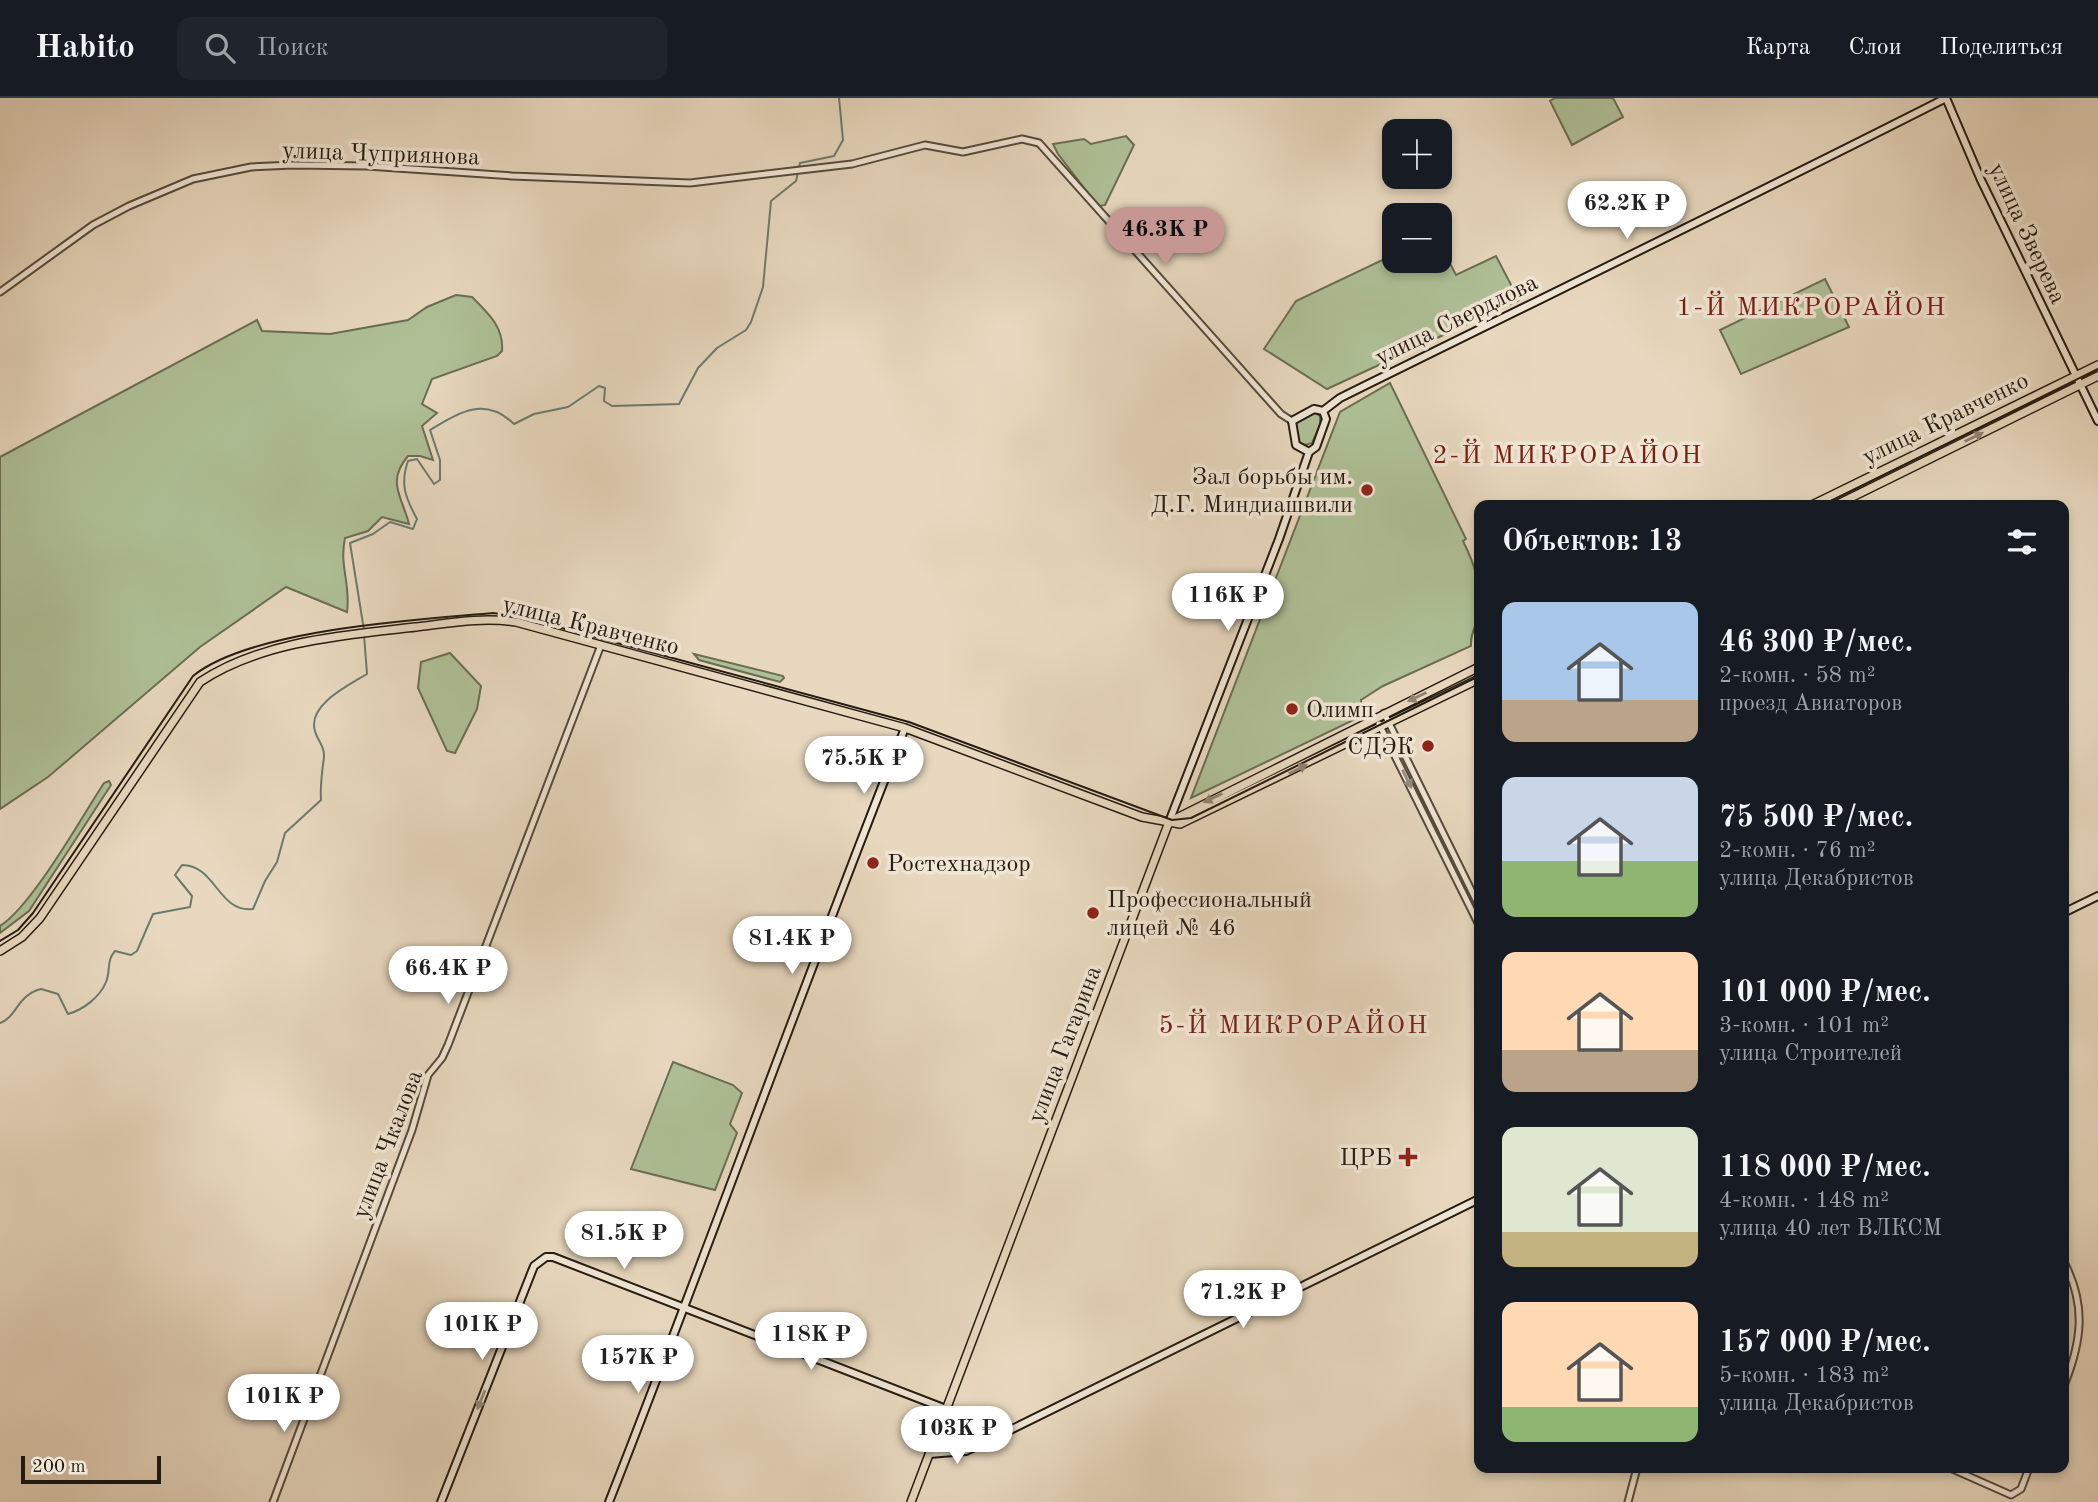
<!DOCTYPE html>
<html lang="ru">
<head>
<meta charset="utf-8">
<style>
	body { margin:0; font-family:"Old Standard TT",serif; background:#20242c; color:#f1f3f6; height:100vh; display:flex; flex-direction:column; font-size:26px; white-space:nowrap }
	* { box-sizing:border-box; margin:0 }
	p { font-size:23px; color:#9ea1a6 }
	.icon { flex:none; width:38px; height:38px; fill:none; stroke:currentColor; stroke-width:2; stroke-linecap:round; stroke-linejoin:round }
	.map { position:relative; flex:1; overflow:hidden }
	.sheet { position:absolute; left:1474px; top:402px; width:595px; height:973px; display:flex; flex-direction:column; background:#171b24; border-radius:14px; box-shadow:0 4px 10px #0003 }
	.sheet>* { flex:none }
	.controls { position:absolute; left:1382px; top:21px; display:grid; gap:14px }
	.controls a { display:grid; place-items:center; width:70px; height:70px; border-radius:14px; background:#171b24; box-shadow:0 4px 10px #0003; font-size:35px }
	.scale { position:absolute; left:21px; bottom:18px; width:140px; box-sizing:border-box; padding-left:7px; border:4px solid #261b11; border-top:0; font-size:19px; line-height:24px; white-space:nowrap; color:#261b11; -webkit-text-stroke:5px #f0e6d5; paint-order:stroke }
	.price { position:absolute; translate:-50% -60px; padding:0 16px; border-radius:24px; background:#fff; color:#222; font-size:23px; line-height:46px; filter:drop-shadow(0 2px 4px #0008) }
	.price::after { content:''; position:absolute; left:50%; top:42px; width:21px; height:16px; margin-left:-10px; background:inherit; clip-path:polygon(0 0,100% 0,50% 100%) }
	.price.on { background:#c59692; color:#111 }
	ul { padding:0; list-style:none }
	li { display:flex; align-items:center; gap:21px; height:175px; padding:0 28px }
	li span { display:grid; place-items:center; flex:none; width:196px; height:140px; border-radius:14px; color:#555 }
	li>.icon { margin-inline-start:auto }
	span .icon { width:84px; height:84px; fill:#fffc; stroke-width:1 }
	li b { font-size:30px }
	h2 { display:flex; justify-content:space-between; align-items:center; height:84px; padding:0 28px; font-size:30px }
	header { display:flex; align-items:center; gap:42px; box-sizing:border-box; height:98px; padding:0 35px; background:#171b24; border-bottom:2px solid #363941 }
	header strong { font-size:33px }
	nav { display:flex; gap:38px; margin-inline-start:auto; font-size:24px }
	.search { width:490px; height:63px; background:#20242c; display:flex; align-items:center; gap:18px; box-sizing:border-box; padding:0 24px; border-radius:14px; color:#9ea1a6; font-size:26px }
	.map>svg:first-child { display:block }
	.green { fill:#afc097; stroke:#6a6e54; stroke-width:2 }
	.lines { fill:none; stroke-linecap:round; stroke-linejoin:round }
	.stream { stroke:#6a7b6e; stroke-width:2 }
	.tertiary-casing { stroke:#564a3c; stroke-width:9 }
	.secondary-casing { stroke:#261b11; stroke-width:10 }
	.primary-casing { stroke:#261b11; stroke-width:10 }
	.tertiary { stroke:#f0e6d5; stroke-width:5 }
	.secondary { stroke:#f0e6d5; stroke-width:6 }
	.primary { stroke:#e8d8bf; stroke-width:7 }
	.tram { stroke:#261b11; stroke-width:2 }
	.oneway { fill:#918371 }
	.oneway2 { fill:#958b7d }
	.poi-dot { fill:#8f2418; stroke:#f0e6d5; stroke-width:2.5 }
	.labels { text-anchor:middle; stroke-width:7; stroke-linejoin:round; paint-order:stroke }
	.street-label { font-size:24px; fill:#261b11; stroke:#f0e6d5 }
	.poi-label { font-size:24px; fill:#261b11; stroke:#f0e6d5; text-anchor:end }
	.neighbourhood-label { font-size:26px; letter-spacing:2px; fill:#7a1f14; stroke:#f0e6d5 }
</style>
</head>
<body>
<header>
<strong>Habito</strong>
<div class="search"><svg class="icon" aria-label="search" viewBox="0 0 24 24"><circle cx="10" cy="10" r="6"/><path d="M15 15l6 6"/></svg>Поиск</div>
<nav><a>Карта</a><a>Слои</a><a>Поделиться</a></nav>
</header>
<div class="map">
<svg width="2098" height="1404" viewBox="0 0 2098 1404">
	<rect width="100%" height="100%" fill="#e8d8bf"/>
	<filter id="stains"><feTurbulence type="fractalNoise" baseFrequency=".00286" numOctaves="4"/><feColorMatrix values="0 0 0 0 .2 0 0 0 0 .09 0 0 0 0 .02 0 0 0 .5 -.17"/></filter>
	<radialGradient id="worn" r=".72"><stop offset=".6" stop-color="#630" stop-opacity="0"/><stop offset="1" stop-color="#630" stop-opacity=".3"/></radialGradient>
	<path class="green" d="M1555 0H1613L1623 19 1572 47 1550 3Z
		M1126 38 1134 47 1105 107 1098 108 1058 56 1053 46 1084 41 1091 46Z
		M1440 146 1456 177 1496 158 1519 202 1327 291 1264 251 1296 203 1395 156V163H1440Z
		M1825 181 1849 229 1741 276 1720 232Z
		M456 197 472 199C488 215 504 229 502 253L497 258 432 281 422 306 437 315 422 328 433 362 420 358H408C386 384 402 398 409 426L382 419 368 433 345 440C339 468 351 487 347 514L286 489 200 549 48 679 0 711V359L257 222 262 233 330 236 408 222 427 209Z
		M1390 285 1466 441 1463 443C1475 467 1482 488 1479 515 1477 527 1470 535 1471 548L1383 588 1361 602 1362 618 1191 700 1340 314Z
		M1313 314 1320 318V327L1312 345 1305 347 1298 344 1296 324Z
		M450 555 481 588 477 611 455 655 447 653 418 590 421 564Z
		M694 556 783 578 784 580 780 584 699 562Z
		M109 683 111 687 29 813 0 835V828C32 808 81 720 104 685Z
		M673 964 733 987 742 995 730 1026 737 1035 715 1092 631 1071Z"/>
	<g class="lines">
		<path class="stream" d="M364 532 350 445 373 436 390 424 413 431 417 421C405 399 400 386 408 363L417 361 434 386 440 382V362L430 332C460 314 485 298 514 326L534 316 568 309 599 288 605 290 604 303 612 308 679 306 698 270 717 250 746 232 751 224 763 189 771 103 796 83 800 65 834 58 843 42 839 0
			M0 925C17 919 17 897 41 891L58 896 68 916C83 912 100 899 106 884 111 872 106 863 115 853L131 857 137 853 153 816 190 809 192 798 175 777 182 767C216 767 218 815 253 811L265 783 277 764 285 735 321 702C320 686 322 674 324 659 325 648 317 642 315 633 307 607 349 587 367 576L364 537"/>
		<defs>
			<path id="tertiary" d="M0 194 93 127 129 108 193 81 251 69 293 67 367 68 512 78 690 85 852 66 925 47 963 54 1022 41 1039 45 1281 316 1292 323
				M1384 615 1479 808
				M1379 626 1479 827
				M2063 1162C2087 1207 2082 1244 2063 1290
				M1950 1370 2011 1397 2021 1391 2029 1370
				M273 1404 412 1032 428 977 442 960 448 947 601 547
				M1628 1404 1637 1370"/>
			<path id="secondary" d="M1946 0 1981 82 2098 323
				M1314 311 1323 313 1326 321 1316 349 1309 354 1296 347 1292 323Z
				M1323 313 1340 300C1542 200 1745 102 1946 0
				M1169 724 1279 441 1309 354
				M2063 815 2098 798
				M929 1356 966 1353 990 1342 1479 1101
				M441 1404 534 1168 546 1159H553L946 1311
				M609 1404C710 1147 803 887 905 630"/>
			<path id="primary" d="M1810 408 2098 267
				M1834 408 2098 278
				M1169 724 1479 569
				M0 853 22 839 40 820 200 584C261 543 345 537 416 529 450 525 482 519 516 524L905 630 1142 719 1180 726 1479 581
				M911 1404 1169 724"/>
		</defs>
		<use href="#tertiary" class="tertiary-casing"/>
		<use href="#secondary" class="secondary-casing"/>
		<use href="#primary" class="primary-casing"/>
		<use href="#tertiary" class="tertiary"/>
		<use href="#secondary" class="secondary"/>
		<use href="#primary" class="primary"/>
		<path class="tram" d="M1821 408 2098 271
			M0 843 18 832 33 815 193 578C251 531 417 522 493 515L521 519 909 624 1172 722 1191 720 1479 578"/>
	</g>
	<defs><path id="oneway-solid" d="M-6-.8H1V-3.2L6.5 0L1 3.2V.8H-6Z" transform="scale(1.75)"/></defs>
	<g class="oneway">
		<use href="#oneway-solid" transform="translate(1974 339) rotate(-26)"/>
		<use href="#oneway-solid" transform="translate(1417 599) rotate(154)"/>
		<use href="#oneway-solid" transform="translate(1298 671) rotate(-27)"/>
		<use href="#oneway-solid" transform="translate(1213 700) rotate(154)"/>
	</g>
	<g class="oneway2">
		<use href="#oneway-solid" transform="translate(1407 681) rotate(64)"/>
		<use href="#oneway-solid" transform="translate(481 1302) rotate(112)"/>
	</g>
	<g class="poi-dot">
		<circle cx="1367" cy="392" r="7"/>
		<circle cx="1292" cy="611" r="7"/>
		<circle cx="1428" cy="648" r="7"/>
		<circle cx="873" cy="765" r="7"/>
		<circle cx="1093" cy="815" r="7"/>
		<path d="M1404.5 1048.5h7v7h7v7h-7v7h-7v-7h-7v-7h7z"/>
	</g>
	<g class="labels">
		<g class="street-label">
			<text transform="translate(381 55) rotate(2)" y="8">улица Чуприянова</text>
			<text transform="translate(2028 135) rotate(65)" y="8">улица Зверева</text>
			<text transform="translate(1456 221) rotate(-26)" y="8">улица Свердлова</text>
			<text transform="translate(1945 320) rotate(-26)" y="8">улица Кравченко</text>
			<text transform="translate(591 527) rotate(14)" y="8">улица Кравченко</text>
			<text transform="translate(1064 946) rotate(-69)" y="8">улица Гагарина</text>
			<text transform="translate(387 1046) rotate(-69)" y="8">улица Чкалова</text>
		</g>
		<g class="poi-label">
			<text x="1353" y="386">Зал борьбы им.<tspan x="1353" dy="28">Д.Г. Миндиашвили</tspan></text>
			<text x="1306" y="619" text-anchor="start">Олимп</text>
			<text x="1414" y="656">СДЭК</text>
			<text x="887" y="773" text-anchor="start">Ростехнадзор</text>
			<text x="1107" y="809" text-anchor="start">Профессиональный<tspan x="1107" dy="28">лицей № 46</tspan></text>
			<text x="1392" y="1067">ЦРБ</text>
		</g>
		<g class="neighbourhood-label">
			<text x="1812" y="217">1-Й МИКРОРАЙОН</text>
			<text x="1568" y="365">2-Й МИКРОРАЙОН</text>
			<text x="1294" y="935">5-Й МИКРОРАЙОН</text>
		</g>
	</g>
	<rect width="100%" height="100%" filter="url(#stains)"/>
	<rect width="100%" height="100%" fill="url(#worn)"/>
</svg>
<div class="controls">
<a>+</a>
<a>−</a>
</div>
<div class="scale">200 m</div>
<b class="price" style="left:1627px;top:143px">62.2K ₽</b>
<b class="price on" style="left:1165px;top:169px">46.3K ₽</b>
<b class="price" style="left:1228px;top:535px">116K ₽</b>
<b class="price" style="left:864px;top:698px">75.5K ₽</b>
<b class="price" style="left:792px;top:878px">81.4K ₽</b>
<b class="price" style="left:448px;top:908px">66.4K ₽</b>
<b class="price" style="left:624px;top:1173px">81.5K ₽</b>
<b class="price" style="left:1243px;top:1232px">71.2K ₽</b>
<b class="price" style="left:482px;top:1264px">101K ₽</b>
<b class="price" style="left:811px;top:1274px">118K ₽</b>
<b class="price" style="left:638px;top:1297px">157K ₽</b>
<b class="price" style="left:284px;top:1336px">101K ₽</b>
<b class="price" style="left:957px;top:1368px">103K ₽</b>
<section class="sheet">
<h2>Объектов: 13<svg class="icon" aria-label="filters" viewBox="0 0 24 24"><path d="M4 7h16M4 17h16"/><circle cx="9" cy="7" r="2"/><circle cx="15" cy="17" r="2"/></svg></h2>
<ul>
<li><span style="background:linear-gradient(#a9c7e8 70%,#b9a48a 0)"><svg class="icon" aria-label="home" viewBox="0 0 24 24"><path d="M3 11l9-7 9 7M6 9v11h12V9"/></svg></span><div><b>46 300 ₽/мес.</b><p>2-комн. · 58 m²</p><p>проезд Авиаторов</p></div></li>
<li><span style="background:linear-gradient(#c9d6e8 60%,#8fb573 0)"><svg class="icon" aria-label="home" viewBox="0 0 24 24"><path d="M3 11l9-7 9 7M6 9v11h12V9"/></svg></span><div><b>75 500 ₽/мес.</b><p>2-комн. · 76 m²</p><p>улица Декабристов</p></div></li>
<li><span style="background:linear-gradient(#ffd9b3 70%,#b9a48a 0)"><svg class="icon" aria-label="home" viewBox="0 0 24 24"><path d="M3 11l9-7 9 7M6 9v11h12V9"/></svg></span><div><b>101 000 ₽/мес.</b><p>3-комн. · 101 m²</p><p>улица Строителей</p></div></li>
<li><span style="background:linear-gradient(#dfe7d0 75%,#c2b280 0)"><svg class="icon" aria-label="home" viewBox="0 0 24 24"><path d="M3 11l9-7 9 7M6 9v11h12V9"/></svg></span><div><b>118 000 ₽/мес.</b><p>4-комн. · 148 m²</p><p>улица 40 лет ВЛКСМ</p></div></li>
<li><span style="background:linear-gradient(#ffd9b3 75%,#8fb573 0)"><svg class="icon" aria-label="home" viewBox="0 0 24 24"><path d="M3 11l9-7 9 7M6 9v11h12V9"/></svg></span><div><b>157 000 ₽/мес.</b><p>5-комн. · 183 m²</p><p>улица Декабристов</p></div></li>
</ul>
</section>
</div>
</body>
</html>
